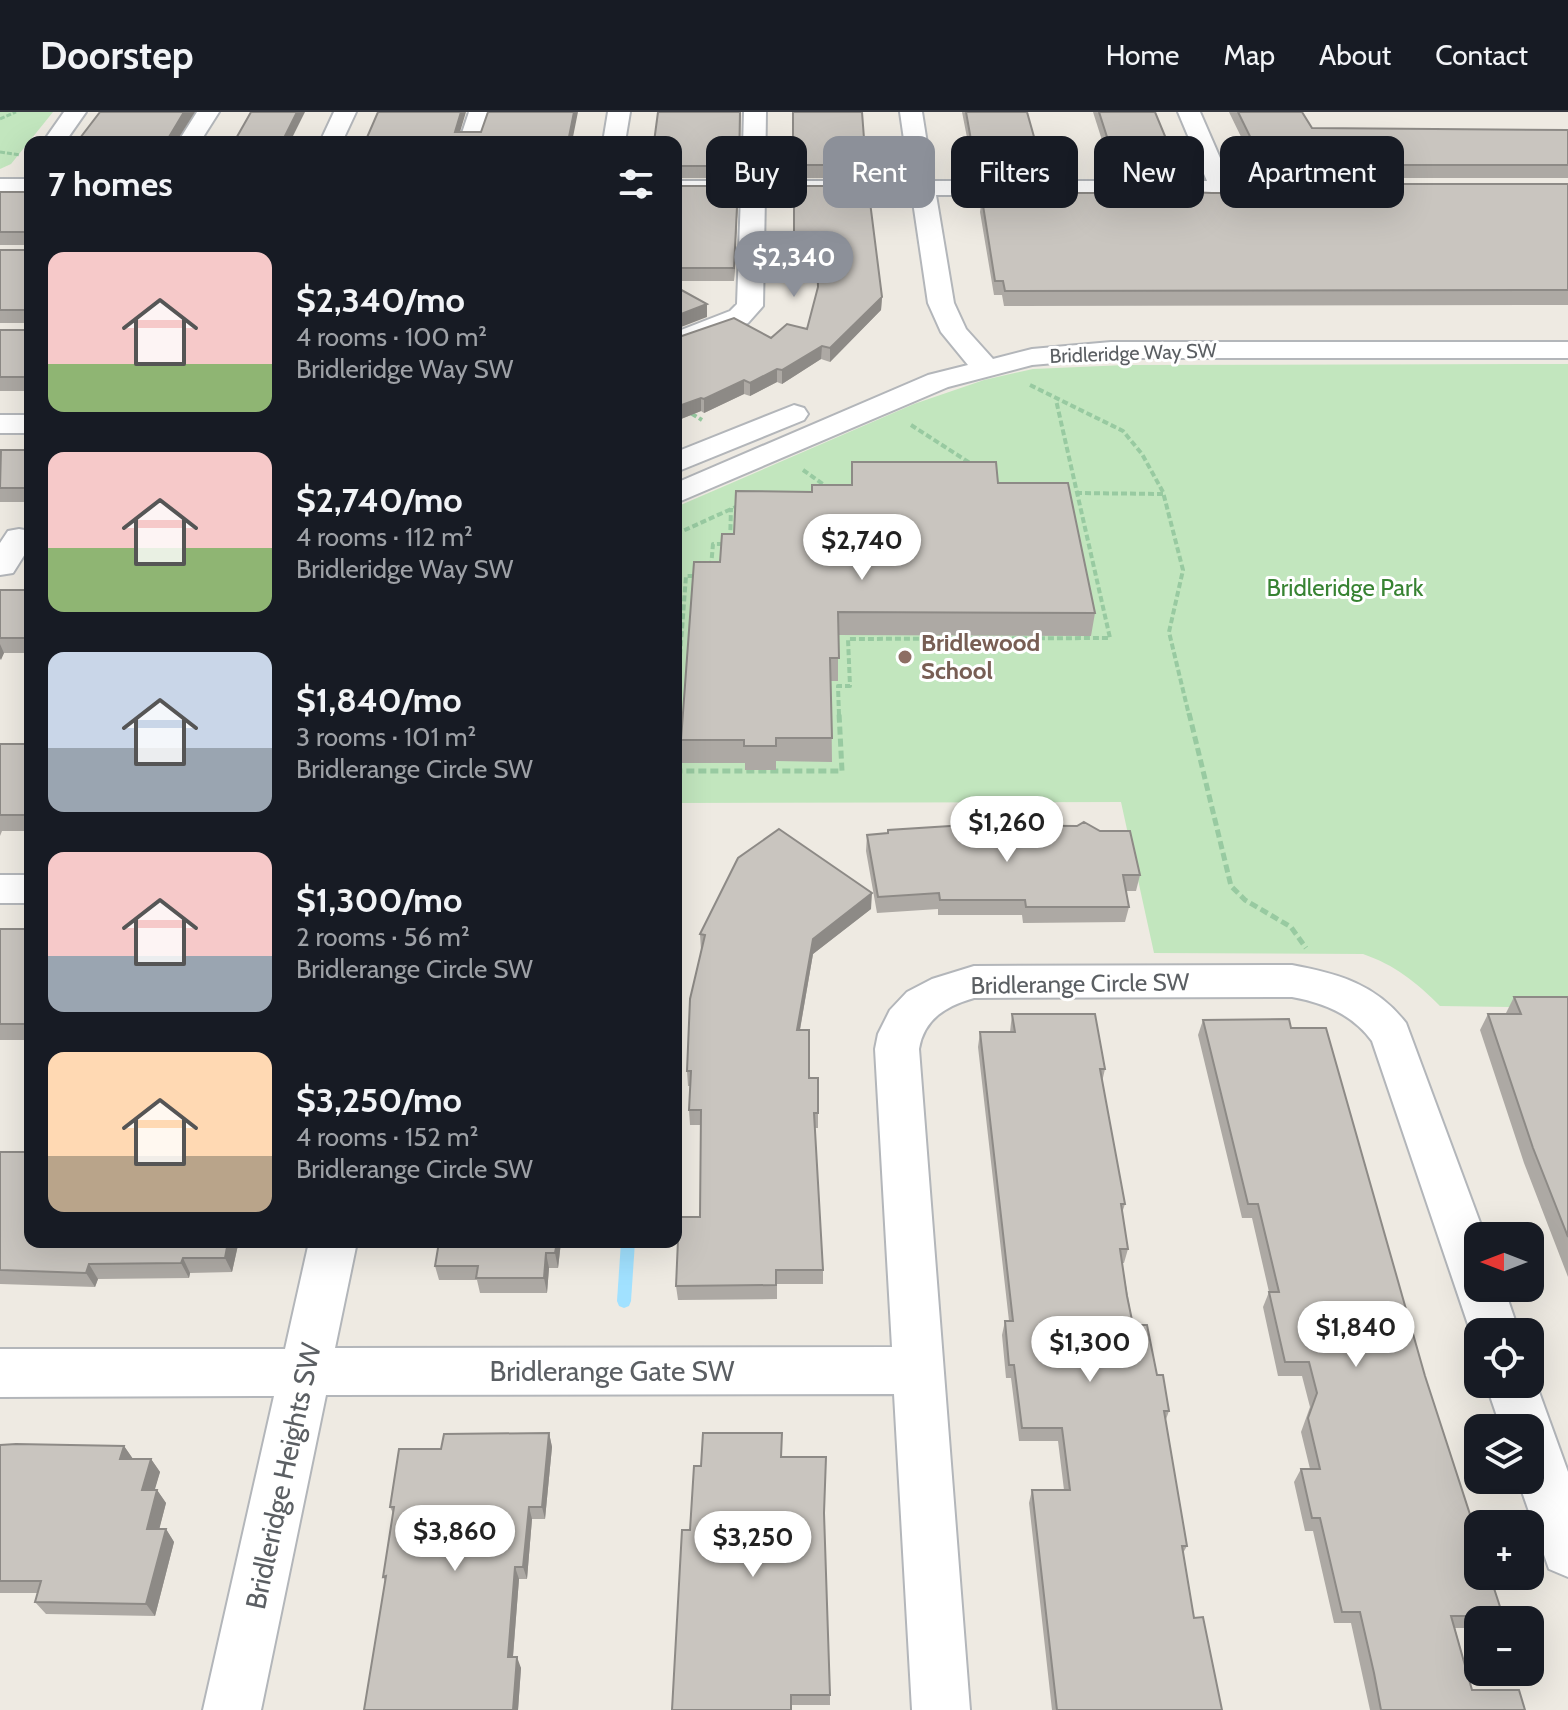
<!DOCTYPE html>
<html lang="en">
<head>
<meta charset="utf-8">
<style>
	body { margin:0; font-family:Cabin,sans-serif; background:#242831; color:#f1f3f6; height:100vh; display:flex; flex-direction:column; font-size:30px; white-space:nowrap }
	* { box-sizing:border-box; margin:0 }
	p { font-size:26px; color:#9ea1a6 }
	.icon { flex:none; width:44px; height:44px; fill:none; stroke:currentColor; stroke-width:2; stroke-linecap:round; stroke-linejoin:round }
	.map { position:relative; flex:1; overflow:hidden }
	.drawer { position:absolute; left:24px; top:24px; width:658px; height:1112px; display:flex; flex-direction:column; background:#171b24; border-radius:16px; box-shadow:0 8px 32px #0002 }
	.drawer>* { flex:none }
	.top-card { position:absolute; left:706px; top:24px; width:742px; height:72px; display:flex; gap:16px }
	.needle { width:52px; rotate:270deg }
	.fabs { position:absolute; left:1464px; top:1110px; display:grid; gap:16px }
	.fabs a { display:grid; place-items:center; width:80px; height:80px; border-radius:16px; background:#171b24; box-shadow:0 8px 32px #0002; font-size:40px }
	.price { position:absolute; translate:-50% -68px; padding:0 18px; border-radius:28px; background:#fff; color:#222; font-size:26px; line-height:52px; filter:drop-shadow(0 2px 4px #0008) }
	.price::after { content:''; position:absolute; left:50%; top:48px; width:24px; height:18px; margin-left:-12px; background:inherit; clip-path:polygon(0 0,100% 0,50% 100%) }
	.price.on { background:#8c9099; color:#fff }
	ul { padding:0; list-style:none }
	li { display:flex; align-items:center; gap:24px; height:200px; padding:0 24px }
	li span { display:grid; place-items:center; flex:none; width:224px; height:160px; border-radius:16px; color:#555 }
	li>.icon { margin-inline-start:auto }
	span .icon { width:96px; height:96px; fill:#fffc; stroke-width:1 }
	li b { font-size:34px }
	h2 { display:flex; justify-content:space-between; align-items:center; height:96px; padding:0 24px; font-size:34px }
	.pill { padding:0 28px; border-radius:16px; background:#171b24; box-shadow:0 8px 32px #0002; font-size:28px; line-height:72px }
	.pill.on { background:#8c9099; color:#fff }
	header { display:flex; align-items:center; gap:48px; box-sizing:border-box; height:112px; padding:0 40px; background:#171b24; border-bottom:2px solid #363941 }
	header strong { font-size:38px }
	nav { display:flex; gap:44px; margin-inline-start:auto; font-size:28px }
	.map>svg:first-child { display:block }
	.green { fill:#c2e6be }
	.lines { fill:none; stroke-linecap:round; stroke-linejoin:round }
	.stream { fill:#a1e1ff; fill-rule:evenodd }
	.minor-casing { stroke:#b3b6ba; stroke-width:4 }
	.path-far2 { stroke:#98caa1; stroke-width:3; stroke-dasharray:5 2; stroke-linecap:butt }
	.path-far1 { stroke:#98caa1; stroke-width:4; stroke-dasharray:6 3; stroke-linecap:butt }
	.path { stroke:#98caa1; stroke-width:5; stroke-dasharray:8 4; stroke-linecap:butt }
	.minor { fill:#fff; fill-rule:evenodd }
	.wall { fill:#ada9a4 }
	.shaded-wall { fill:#8d8a86 }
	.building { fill:#c9c5bf; stroke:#8d8a86; stroke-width:2 }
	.education-dot { fill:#8d6e63; stroke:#fff; stroke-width:3 }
	.labels { text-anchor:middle; stroke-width:6; stroke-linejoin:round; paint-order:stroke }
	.far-street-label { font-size:20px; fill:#5b5f63; stroke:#fff }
	.park-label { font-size:24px; fill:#378332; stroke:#fff }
	.education-label { font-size:24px; font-weight:bold; fill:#785e54; stroke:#fff; text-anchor:start }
	.street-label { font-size:24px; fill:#5b5f63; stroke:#fff }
	.near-street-label { font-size:28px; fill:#5b5f63; stroke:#fff }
</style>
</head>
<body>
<header>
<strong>Doorstep</strong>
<nav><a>Home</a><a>Map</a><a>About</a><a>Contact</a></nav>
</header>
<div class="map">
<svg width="1568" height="1598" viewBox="0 0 1568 1598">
	<rect width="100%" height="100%" fill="#eeeae2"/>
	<path class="green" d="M0 0H53L11 52 0 57Z
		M1568 252V896L1440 894C1416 870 1395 853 1363 842L1154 841 1121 690 676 691V395L914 292 984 268 1033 257 1125 253Z"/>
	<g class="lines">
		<path class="stream" d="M621 1130H635L631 1189 629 1194 624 1196 619 1194 617 1189Z"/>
		<defs>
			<path id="minor" d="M64 0H86L65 30H43Z
				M197 0H219L200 30H178Z
				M334 0H356L342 30H320Z
				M469 0H491L481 30H459Z
				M608 0H630L625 30H603Z
				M744 0H766L765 69H910L900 0H922L933 69H1207L1178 0H1200L1230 69H1328L1336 71 1340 76 1336 81 1328 83H936L954 191 966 217 993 247 1032 237 1111 230H1568V246H1111L1032 253 948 275 676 391V371L928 263 968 253 941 220 928 191 912 83H765L763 194 748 211 676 237V220L730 199 737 192 741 83H676V69H742Z
				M0 67H30V81H0Z
				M794 293 804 296 808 302 804 308 676 360V340Z
				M0 303H30V321H0Z
				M19 417 30 419V434L13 461 0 463V431L8 419Z
				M0 763H30V791H0Z
				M1292 853C1339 862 1376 872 1406 911L1485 1124H1478V1176H1504L1519 1220H1478L1476 1236 1372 929C1352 902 1324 891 1292 885L974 886C946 894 924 907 919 937L970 1598H912L894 1282 326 1283 261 1598H203L274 1284 0 1285V1237H285L309 1130H357L335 1236 892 1235 875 937 878 922 890 898 907 880 932 867 974 854Z
				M1530 1255 1568 1360V1465L1549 1457 1518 1368H1530V1316H1501L1486 1272H1530Z"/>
		</defs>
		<use href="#minor" class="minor-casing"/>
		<path class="path-far2" d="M0 7 16 0
			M0 40 20 43"/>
		<path class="path-far1" d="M1030 273 1123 319 1142 342 1163 380 1183 458 1169 520 1189 603
			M676 292 702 308
			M911 313 973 353
			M803 358 827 375
			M1076 381 1163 382
			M676 422 740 393
			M711 455 713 432H730L731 396
			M676 597 686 464H699
			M839 603 838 574H850L848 527 1110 526 1056 288"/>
		<path class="path" d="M1189 601 1231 774 1245 788 1291 815 1306 836
			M676 655 680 659H842L839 601"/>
		<use href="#minor" class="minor"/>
	</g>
	<path class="wall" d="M741 0 739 66H676V30Z
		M793 0 866 53V66H793Z
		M962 0H1027L1042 53 1040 66H978L973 41H970Z
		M1093 0H1155L1177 53 1175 66H1114Z
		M1229 0H1302L1312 16 1568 18V66H1261Z
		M984 72 1049 81H1121L1123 72 1188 80 1272 81 1274 72H1568V193L1004 194 1002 183H994L980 100Z
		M676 74 738 86 734 169H676Z
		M794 74 882 185 881 198 830 250 821 247 782 272 777 270 750 284 744 282 704 301 701 299 676 309V226H771L807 217 818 177 817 150H794Z
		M0 80H30V279H0V218H27V211H0V138H28V133H0Z
		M30 338V390H0V339Z
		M852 350 998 371 1095 501 1091 524 838 523V569H831L832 650 776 649V658H745V651H682L681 628 720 450 812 380 851 373Z
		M0 478H30V541H4L0 548Z
		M0 632H30V719H2L0 724Z
		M867 723 1140 763 1136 779H1126L1129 795 1125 810 1023 811 1022 803H938V797L877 801 866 739Z
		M871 797 813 842 800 918 818 1001V1016H815L823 1158V1172H777V1187L678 1188 676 1174 700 1105 701 1013H690L689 998 690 974H688L687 959 701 838 700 822Z
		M0 817H30V928H0Z
		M1514 885H1568V1165L1524 1051 1480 918 1488 902H1506V901Z
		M1012 902 1105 957 1102 970 1125 1092 1122 1101 1128 1137 1124 1151H1122L1133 1213 1157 1263 1169 1299 1165 1310 1187 1434 1183 1441 1194 1506 1222 1598H1052L1029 1391 1032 1378H1064L1058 1329H1019L1011 1266H1006L1002 1223 1005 1209H1009L978 935 980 920H1010Z
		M1203 908 1291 916 1425 1264 1503 1504 1500 1508H1478V1516H1455L1472 1578 1525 1598H1370L1351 1511H1334L1313 1419H1305L1294 1370 1301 1357H1310L1301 1320 1310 1295 1302 1264H1278L1263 1195 1269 1180 1252 1106H1242L1198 923Z
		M0 1040 30 1130H252L251 1133H238L232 1160 190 1161 189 1166 98 1167 95 1175 0 1172Z
		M561 1130 558 1156H549L547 1181H480L477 1168H439L435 1154Z
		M549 1321 552 1335 545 1407H532L527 1467H519L513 1545 521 1556 518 1598H364L385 1469 383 1465 393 1401 390 1395 441 1337Z
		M0 1333 124 1334 133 1347H151L160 1360 154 1378H157L166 1391 159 1417H166L174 1430 155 1504 46 1502 35 1490 38 1481H0Z
		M782 1345 824 1401 830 1583V1593H791L690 1418 701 1354Z"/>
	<path class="shaded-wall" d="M184 0H195L176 30H166Z
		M297 0H305L290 30H282Z
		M461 0H466L457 30 455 20Z
		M574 0H578L572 30H568Z
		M738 74V86L734 169V156Z
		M882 185 881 198 830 250V236Z
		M707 192V205L676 217V204Z
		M822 234 821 247 782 272V258Z
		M777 257V270L750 284V271Z
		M744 268V282L704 301V287Z
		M701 286V299L676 309V295Z
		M0 532 4 541 1 548 0 546Z
		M872 781 871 797 813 842 797 934V918L813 827Z
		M228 1130H237L238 1133 232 1160 225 1146Z
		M557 1130H561L558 1156 555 1141Z
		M546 1141 549 1156 547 1181 544 1166Z
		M183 1146 190 1161 189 1166 181 1151Z
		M89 1152 98 1167 95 1175 86 1161Z
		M549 1321 552 1335 545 1407 542 1395Z
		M124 1334 133 1347H120Z
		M151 1347 160 1360 151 1391 142 1378Z
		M157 1378 166 1391 156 1430 147 1417Z
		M529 1395 532 1407 527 1467 523 1455Z
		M166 1417 174 1430 155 1504 146 1492Z
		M515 1455 519 1467 512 1556 508 1545Z
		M517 1545 521 1556 518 1598H513Z"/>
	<path class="building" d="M100 0H184L166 30H77Z
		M251 0H297L282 30H234Z
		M378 0H461L455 20H481L488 0H574L568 30H365Z
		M658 0H740L739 54H676V30H654Z
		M793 0H862L866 53H793Z
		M966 0H1027L1042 53H980L974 28H971Z
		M1099 0H1155L1177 53H1116Z
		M1238 0H1302L1312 16 1568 18V53H1264Z
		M984 72H1047L1049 81H1126L1123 72H1185L1188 80 1212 81H1278L1274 72H1568V178L1005 179 1003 169H995L982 87H986Z
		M676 74H738L734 156H676Z
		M794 74H868L882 185 830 236 822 234 782 258 777 257 750 271 744 268 704 287 701 286 676 295V226L734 206 771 226 787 212 807 217 818 175 817 138H794Z
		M0 80H30V265H0V218H27V198H0V138H28V120H0Z
		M676 175 707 192 676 204Z
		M1 338H30V376H0Z
		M852 350H996L998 371H1068L1095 501 838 500 839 546H830L832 626H776V634H744V628H681L694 450H720L722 422H734L736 379 812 380V373H852Z
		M0 478H30V526H0Z
		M0 632H30V703H0Z
		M1084 710 1100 719H1130L1140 763H1123L1129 795H1026L1025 788H940L939 781 878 785 867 723 888 721V718L966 713 1077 714Z
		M779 717 872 781 813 827 797 918H809V966H818V1001H814L823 1158H776V1173L676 1174 679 1105H700L701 998H689L691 959H687L690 887 705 823 700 822 738 746Z
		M0 817H30V912H0Z
		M1514 885H1568V1125L1533 1036 1488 902H1521Z
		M1012 902H1095L1105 957H1100L1125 1092H1121L1128 1137H1120L1127 1184 1133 1213H1147L1157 1263H1163L1169 1299H1164L1187 1434H1182L1194 1506 1203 1505 1222 1598H1057L1032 1378H1070L1062 1316H1022L1014 1253H1009L1005 1209H1013L980 920H1015Z
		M1289 907 1291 916H1326L1425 1264 1478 1427V1464H1490L1503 1504H1451L1472 1578H1519L1525 1598H1381L1374 1561 1360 1500H1342L1320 1406H1312L1301 1357H1320L1308 1306 1317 1281 1309 1250H1285L1269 1180H1279L1258 1092H1248L1203 908Z
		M0 1040H30V1130H228L225 1146H183L181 1151 89 1152 86 1161 0 1158Z
		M439 1130H557L555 1141H546L544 1166H476L478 1154H435Z
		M549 1321 542 1395H529L523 1455H515L508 1545H517L513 1598H364L386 1464 383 1465 394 1395H390L399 1337H441L444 1322Z
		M703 1321H782L781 1345H826L824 1401 830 1583H791V1598H672L682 1418H690L694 1354H701Z
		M16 1332 124 1334 120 1347H151L142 1378H157L147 1417H166L146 1492 35 1490 41 1469H0V1333Z"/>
	<circle class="education-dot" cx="905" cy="545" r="8"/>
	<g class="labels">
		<g class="far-street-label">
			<text transform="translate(1133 241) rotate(-2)" y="7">Bridleridge Way SW</text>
		</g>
		<g class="park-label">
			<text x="1345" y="484">Bridleridge Park</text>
		</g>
		<g class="education-label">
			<text x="921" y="539">Bridlewood<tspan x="921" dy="28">School</tspan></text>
		</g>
		<g class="street-label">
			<text transform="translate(1080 872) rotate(-1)" y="8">Bridlerange Circle SW</text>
		</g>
		<g class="near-street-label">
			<text x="612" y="1269">Bridlerange Gate SW</text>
			<text transform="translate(283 1364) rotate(-78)" y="10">Bridleridge Heights SW</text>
		</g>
	</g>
</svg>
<div class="fabs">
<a><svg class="needle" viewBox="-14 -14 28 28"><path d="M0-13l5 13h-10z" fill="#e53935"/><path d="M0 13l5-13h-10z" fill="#9ea1a6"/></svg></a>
<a><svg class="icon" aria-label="locate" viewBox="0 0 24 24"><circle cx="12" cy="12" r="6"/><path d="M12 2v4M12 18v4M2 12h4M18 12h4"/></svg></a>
<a><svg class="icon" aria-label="layers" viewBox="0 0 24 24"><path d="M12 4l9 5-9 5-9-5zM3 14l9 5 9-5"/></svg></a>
<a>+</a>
<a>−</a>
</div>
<b class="price on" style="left:794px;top:187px">$2,340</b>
<b class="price" style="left:862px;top:470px">$2,740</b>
<b class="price" style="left:1007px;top:752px">$1,260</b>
<b class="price" style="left:1356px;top:1257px">$1,840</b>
<b class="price" style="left:1090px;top:1272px">$1,300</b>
<b class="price" style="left:455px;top:1461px">$3,860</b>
<b class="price" style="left:753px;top:1467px">$3,250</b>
<div class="top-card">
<a class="pill">Buy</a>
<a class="pill on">Rent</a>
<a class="pill">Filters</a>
<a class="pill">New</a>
<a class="pill">Apartment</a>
</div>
<section class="drawer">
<h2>7 homes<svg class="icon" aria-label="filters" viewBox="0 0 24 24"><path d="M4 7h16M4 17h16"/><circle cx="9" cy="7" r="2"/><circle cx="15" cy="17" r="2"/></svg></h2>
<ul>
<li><span style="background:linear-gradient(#f6c9c9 70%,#8fb573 0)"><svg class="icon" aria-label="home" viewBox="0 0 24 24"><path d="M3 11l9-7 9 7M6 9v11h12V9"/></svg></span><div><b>$2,340/mo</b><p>4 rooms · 100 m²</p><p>Bridleridge Way SW</p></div></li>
<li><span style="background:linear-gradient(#f6c9c9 60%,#8fb573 0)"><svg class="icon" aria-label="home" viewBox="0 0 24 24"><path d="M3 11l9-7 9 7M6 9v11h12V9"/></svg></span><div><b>$2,740/mo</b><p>4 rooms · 112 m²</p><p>Bridleridge Way SW</p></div></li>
<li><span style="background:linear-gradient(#c9d6e8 60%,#9aa5b1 0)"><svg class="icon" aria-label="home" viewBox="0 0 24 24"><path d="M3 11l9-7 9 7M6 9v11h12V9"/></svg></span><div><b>$1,840/mo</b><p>3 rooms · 101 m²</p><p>Bridlerange Circle SW</p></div></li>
<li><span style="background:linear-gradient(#f6c9c9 65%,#9aa5b1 0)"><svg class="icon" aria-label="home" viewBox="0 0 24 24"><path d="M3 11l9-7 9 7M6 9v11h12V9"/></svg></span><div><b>$1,300/mo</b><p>2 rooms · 56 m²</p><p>Bridlerange Circle SW</p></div></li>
<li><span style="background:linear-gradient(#ffd9b3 65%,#b9a48a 0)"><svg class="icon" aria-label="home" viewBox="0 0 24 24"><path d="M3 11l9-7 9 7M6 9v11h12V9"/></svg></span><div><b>$3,250/mo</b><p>4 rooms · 152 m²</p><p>Bridlerange Circle SW</p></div></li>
</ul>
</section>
</div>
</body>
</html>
